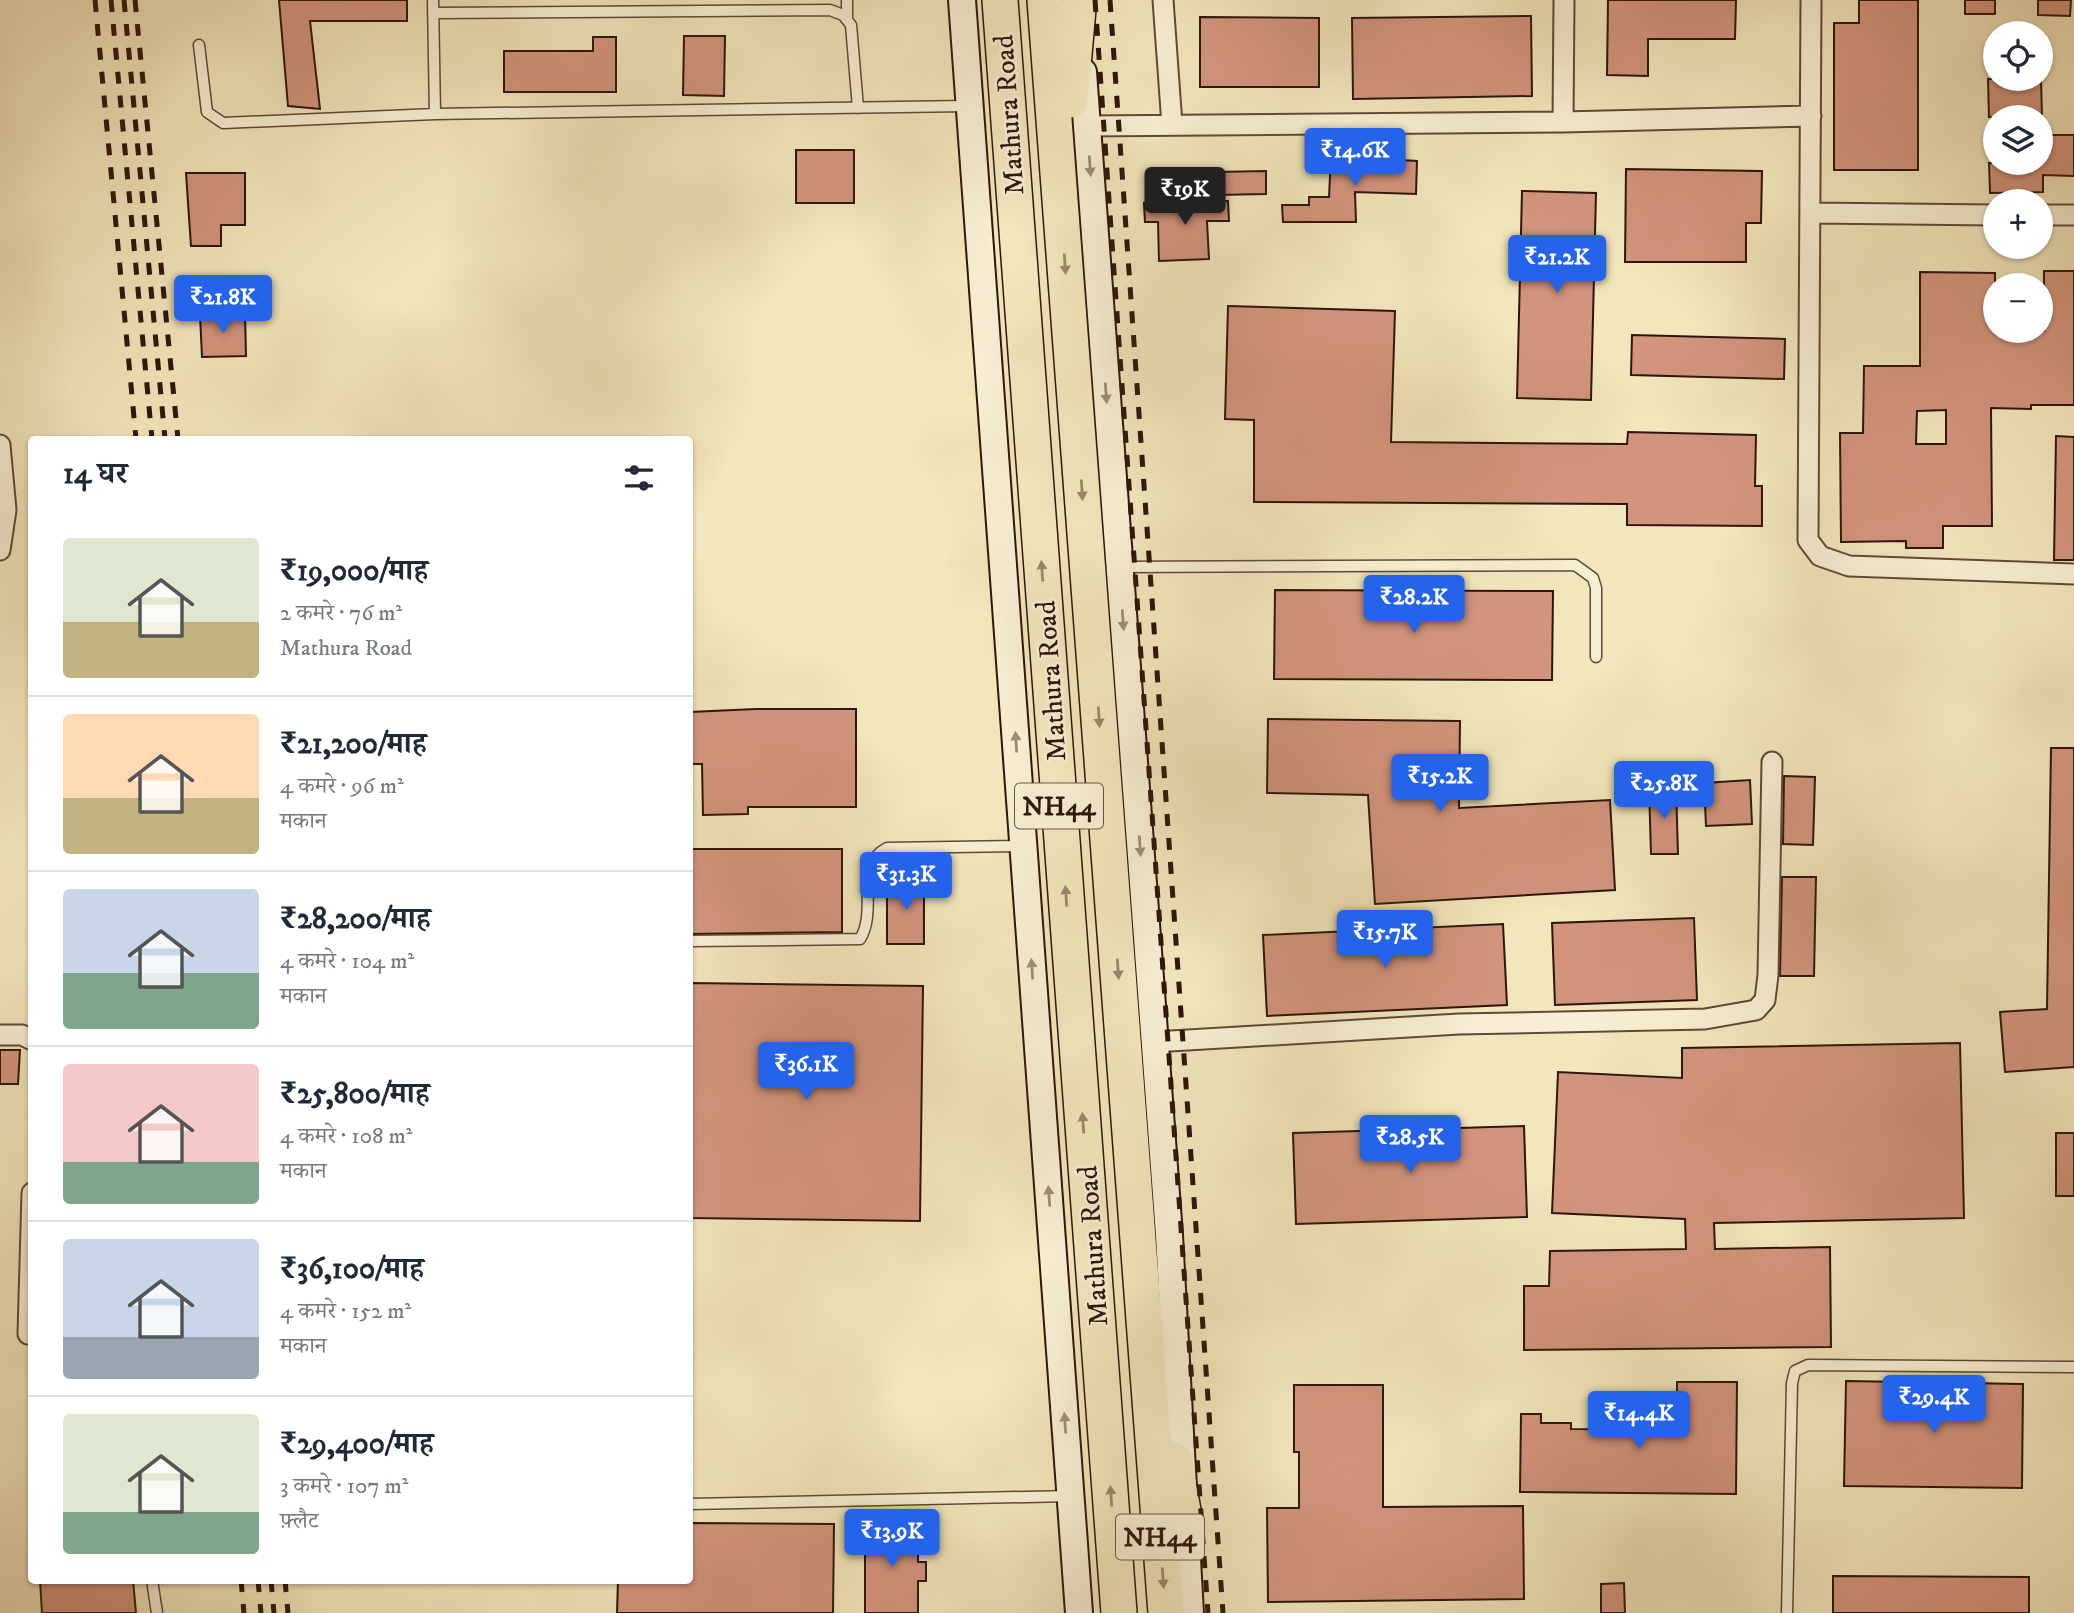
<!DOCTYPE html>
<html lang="hi">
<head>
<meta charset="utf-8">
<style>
	body { margin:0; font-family:"IM FELL DW Pica","Noto Serif Devanagari",serif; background:#f6f6f7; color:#1f2937; height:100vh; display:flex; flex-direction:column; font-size:26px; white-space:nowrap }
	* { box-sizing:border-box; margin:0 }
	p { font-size:23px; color:#747a83 }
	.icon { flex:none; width:38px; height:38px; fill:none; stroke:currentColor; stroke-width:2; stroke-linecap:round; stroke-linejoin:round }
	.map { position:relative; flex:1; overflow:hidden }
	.side { position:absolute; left:28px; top:436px; width:665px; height:1148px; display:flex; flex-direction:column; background:#fff; border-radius:7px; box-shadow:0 2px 5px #0004 }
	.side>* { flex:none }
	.fabs { position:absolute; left:1983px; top:21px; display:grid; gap:14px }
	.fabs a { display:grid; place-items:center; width:70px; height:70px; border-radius:50%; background:#fff; box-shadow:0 2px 5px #0004; font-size:35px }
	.price { position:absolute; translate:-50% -60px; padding:0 16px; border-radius:7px; background:#2563eb; color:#fff; font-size:23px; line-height:46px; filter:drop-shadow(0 2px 4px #0008) }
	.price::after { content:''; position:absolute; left:50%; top:42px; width:21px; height:16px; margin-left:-10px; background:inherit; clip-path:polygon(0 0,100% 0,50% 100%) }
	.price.current { background:#222; color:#fff }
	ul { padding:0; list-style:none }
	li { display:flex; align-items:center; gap:21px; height:175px; padding:0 35px }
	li+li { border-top:2px solid #e0e1e3 }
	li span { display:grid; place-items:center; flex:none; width:196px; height:140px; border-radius:7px; color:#555 }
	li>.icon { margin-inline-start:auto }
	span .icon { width:84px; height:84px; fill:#fffc; stroke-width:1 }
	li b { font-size:30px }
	h2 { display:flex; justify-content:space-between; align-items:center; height:84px; padding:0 35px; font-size:30px }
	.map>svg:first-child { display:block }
	.building { fill:#d2947d; stroke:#2f1509; stroke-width:2; fill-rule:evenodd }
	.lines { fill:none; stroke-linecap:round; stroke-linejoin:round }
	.lane-casing { stroke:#604936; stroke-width:13 }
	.street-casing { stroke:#604936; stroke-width:23 }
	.secondary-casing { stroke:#2f1509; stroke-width:30 }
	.highway-casing { stroke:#2f1509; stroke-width:38 }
	.lane { stroke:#f7efd3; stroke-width:10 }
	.street { stroke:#f7efd3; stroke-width:19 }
	.secondary { stroke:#f7efd3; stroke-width:26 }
	.highway { stroke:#f2e6bc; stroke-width:35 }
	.rail { stroke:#2f1509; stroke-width:5; stroke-dasharray:12 12; stroke-linecap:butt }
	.oneway { fill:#9d8d78 }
	.oneway2 { fill:#9a886b }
	.labels { text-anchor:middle; stroke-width:5; stroke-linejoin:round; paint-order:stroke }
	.shield { fill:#f7efd3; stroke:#6b5646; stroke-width:2 }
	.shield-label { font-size:26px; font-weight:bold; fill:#2f1509 }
	.street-label { font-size:28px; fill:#2f1509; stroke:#f7efd3 }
</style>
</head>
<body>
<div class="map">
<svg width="2074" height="1613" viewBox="0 0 2074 1613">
	<rect width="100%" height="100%" fill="#f2e6bc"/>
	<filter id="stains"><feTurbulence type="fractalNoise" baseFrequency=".00286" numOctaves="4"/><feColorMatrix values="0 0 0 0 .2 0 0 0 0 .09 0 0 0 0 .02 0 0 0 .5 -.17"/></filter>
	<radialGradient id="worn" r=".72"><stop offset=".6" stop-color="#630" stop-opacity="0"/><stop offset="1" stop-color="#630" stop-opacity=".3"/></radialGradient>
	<path class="building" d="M279 0H407V21H310L320 109 288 106Z
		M1608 0H1736L1735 39H1648V76L1607 75Z
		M1859 0H1918V170H1834V23H1859Z
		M1965 0H1995V14H1965Z
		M2038 0H2071L2070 16 2038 15Z
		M1531 16 1532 96 1353 99 1352 18Z
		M1200 17 1319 18V87H1200Z
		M684 36H725L724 96 683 95Z
		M593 37H616V92H504V51H593Z
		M1988 79H2041L2042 117H1989Z
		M2040 135H2074V176L2043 175V192L1990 193 1989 163H2040Z
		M796 150H854V203H796Z
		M1331 156 1417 161 1416 194 1355 192 1356 222H1283L1282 205H1309V197H1329Z
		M1626 169 1762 171 1761 223H1746V262H1625Z
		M1266 171V194L1216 195 1215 172Z
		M186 173H245V225H221V246H191Z
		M1522 191 1596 193 1591 400 1517 398Z
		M1228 201 1229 221H1207L1209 259 1159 261 1158 222H1145L1144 203Z
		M2044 271H2074V405H2031V409L1991 408 1992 526H1943V548H1906V541L1841 542 1840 433H1863L1864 366H1920V272L1995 273V331H2044ZM1946 410V444H1916L1917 411Z
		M1228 306 1395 311 1391 442 1627 444 1628 432 1756 435 1755 486H1762V526L1627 525V504L1254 502V420L1225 419Z
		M245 313 246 356 202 357 200 315Z
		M1632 335 1785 339 1784 379 1631 375Z
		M2056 436 2074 437V560H2054Z
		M1275 590 1553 591 1552 680 1274 679Z
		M756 709H856V807H748V814L703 815 702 764H690V712Z
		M1268 719 1460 721 1459 808 1610 800 1615 890 1375 904 1368 795 1267 793Z
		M2051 748H2074V1067L2005 1072 2000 1012 2047 1009Z
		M1784 776 1815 777 1813 845 1783 844Z
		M1750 780 1752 824 1706 826 1704 783Z
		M1676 787 1678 854H1651L1649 788Z
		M690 849H842V932L690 934Z
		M1782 877H1816L1814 976H1780Z
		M887 879H924V944H887Z
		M1694 918 1697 1000 1555 1005 1552 923Z
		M1503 924 1507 1005 1267 1016 1263 935Z
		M690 983 923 986 920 1221 690 1218Z
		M1960 1043 1964 1218 1714 1223 1715 1249 1830 1247 1831 1347 1524 1350V1286H1549L1550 1251 1686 1249 1685 1219 1552 1213 1558 1072 1682 1078V1048Z
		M0 1050H20L18 1084H0Z
		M1524 1126 1527 1217 1296 1224 1293 1133Z
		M2056 1133H2074V1196H2056Z
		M1846 1381 2023 1384 2022 1488 1844 1486Z
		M1677 1382H1737L1736 1494 1520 1492 1521 1414H1541V1423H1571V1429L1677 1430Z
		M1294 1385H1383V1507L1523 1506 1524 1599 1268 1602 1267 1508H1299V1452H1294Z
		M692 1523 834 1524 833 1613H617L618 1580H690Z
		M865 1524H918V1562H926V1581H918V1613H865Z
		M1833 1576 2029 1577V1613H1833Z
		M40 1580H133L136 1613H42Z
		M1624 1583 1625 1613H1601V1584Z"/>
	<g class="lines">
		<defs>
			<path id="lane" d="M433 0 435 114
				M433 13 830 10 843 15 851 25 858 108
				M847 19V0
				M199 45 207 112 223 123 435 114 967 106
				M1123 567 1575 565 1593 578 1596 588V657
				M690 941 860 939C878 911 854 865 887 848L1023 846
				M690 1504 1070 1496
				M152 1580 157 1613
				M1787 1613 1792 1383 1795 1371 1808 1365 2074 1367"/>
			<path id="street" d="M1163 0 1172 125
				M1811 0 1808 540 1820 556 1849 566 2074 574
				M1563 122 1564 0
				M1087 126 1563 122 1811 116
				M1812 213 1995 215
				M2040 215H2074
				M0 445 6 510 0 550
				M0 1035H22L32 1040
				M1154 1042 1459 1024 1705 1019 1756 1010 1765 1000 1768 975 1772 762
				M28 1334 32 1193"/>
			<path id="secondary" d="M962 0 1079 1613
				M1083 72 1169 1235 1190 1613"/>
			<path id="highway" d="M1000 0 1119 1613
				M1045 0 1166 1613
				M1070 100 1078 9
				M1174 1460 1185 1522"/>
		</defs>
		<use href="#lane" class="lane-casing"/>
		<use href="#street" class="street-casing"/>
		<use href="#secondary" class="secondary-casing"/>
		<use href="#highway" class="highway-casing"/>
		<use href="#lane" class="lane"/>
		<use href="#street" class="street"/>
		<use href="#secondary" class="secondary"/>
		<use href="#highway" class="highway"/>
		<path class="rail" d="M95 0 136 439
			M111 0 152 439
			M124 0 165 439
			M135 0 178 439
			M1095 0 1208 1613
			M1110 0 1223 1613
			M241 1580 244 1613
			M258 1580 261 1613
			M271 1580 274 1613
			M285 1580 288 1613"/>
	</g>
	<defs><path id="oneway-solid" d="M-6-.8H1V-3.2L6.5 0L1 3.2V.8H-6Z" transform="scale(1.75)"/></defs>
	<g class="oneway">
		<use href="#oneway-solid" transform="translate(1090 166) rotate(86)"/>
		<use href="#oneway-solid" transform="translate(1106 393) rotate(86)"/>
		<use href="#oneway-solid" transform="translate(1123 620) rotate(86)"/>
		<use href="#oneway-solid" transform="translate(1016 742) rotate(-94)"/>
		<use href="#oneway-solid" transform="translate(1140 846) rotate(86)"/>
		<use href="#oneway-solid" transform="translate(1032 969) rotate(-94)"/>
		<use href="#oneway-solid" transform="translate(1049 1196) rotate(-94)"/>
		<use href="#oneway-solid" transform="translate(1065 1423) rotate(-94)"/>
	</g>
	<g class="oneway2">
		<use href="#oneway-solid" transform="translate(1065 264) rotate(86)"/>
		<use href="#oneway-solid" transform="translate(1082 490) rotate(86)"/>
		<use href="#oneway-solid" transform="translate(1042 571) rotate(-94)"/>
		<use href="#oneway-solid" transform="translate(1099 717) rotate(86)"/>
		<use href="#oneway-solid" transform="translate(1066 896) rotate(-94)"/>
		<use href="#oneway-solid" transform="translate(1118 969) rotate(86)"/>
		<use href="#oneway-solid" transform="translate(1083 1123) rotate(-94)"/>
		<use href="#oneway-solid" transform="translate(1111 1496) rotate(-94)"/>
		<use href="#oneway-solid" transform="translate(1163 1578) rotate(86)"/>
	</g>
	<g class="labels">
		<g class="shield">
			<rect x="1015" y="783.5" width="88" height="45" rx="5"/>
			<rect x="1116" y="1514.5" width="88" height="45" rx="5"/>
		</g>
		<g class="shield-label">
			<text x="1059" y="815">NH44</text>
			<text x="1160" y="1546">NH44</text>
		</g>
		<g class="street-label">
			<text transform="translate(1008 115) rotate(-94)" y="10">Mathura Road</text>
			<text transform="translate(1050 681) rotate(-94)" y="10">Mathura Road</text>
			<text transform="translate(1092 1246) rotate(-94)" y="10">Mathura Road</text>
		</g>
	</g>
	<rect width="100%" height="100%" filter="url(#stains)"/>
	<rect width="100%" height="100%" fill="url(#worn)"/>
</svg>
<div class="fabs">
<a><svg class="icon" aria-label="locate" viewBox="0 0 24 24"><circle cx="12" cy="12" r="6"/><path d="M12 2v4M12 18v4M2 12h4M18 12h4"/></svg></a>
<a><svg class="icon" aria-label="layers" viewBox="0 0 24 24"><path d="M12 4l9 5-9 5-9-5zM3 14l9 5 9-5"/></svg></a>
<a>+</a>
<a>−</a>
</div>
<b class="price" style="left:1355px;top:188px">₹14.6K</b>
<b class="price current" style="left:1185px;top:227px">₹19K</b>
<b class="price" style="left:1557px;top:295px">₹21.2K</b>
<b class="price" style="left:223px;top:335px">₹21.8K</b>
<b class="price" style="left:1414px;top:635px">₹28.2K</b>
<b class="price" style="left:1440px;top:814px">₹15.2K</b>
<b class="price" style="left:1664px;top:821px">₹25.8K</b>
<b class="price" style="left:906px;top:912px">₹31.3K</b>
<b class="price" style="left:1385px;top:970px">₹15.7K</b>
<b class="price" style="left:806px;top:1102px">₹36.1K</b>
<b class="price" style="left:1410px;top:1175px">₹28.5K</b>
<b class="price" style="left:1934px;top:1435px">₹29.4K</b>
<b class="price" style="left:1639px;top:1451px">₹14.4K</b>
<b class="price" style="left:892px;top:1569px">₹13.9K</b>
<section class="side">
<h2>14 घर<svg class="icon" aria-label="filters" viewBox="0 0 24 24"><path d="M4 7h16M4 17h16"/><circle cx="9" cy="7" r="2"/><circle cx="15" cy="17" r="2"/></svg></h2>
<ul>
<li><span style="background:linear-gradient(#dfe7d0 60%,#c2b280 0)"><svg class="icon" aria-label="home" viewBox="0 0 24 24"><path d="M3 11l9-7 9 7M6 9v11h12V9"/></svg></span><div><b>₹19,000/माह</b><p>2 कमरे · 76 m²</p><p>Mathura Road</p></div></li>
<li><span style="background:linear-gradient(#ffd9b3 60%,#c2b280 0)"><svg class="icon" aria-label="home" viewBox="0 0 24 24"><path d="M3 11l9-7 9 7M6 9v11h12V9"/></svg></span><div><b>₹21,200/माह</b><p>4 कमरे · 96 m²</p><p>मकान</p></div></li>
<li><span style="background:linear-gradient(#c9d6e8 60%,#7fa58c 0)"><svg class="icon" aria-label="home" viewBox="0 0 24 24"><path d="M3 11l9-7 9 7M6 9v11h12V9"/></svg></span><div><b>₹28,200/माह</b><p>4 कमरे · 104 m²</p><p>मकान</p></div></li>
<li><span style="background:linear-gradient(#f6c9c9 70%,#7fa58c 0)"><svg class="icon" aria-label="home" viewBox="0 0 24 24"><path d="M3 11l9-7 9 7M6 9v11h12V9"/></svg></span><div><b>₹25,800/माह</b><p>4 कमरे · 108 m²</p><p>मकान</p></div></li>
<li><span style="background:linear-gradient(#c9d6e8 70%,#9aa5b1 0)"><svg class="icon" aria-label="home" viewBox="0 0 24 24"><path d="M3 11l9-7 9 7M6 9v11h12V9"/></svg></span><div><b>₹36,100/माह</b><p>4 कमरे · 152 m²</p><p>मकान</p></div></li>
<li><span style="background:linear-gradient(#dfe7d0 70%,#7fa58c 0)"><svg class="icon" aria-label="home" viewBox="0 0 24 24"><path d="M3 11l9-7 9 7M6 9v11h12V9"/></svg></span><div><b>₹29,400/माह</b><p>3 कमरे · 107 m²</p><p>फ़्लैट</p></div></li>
</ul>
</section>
</div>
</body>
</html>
